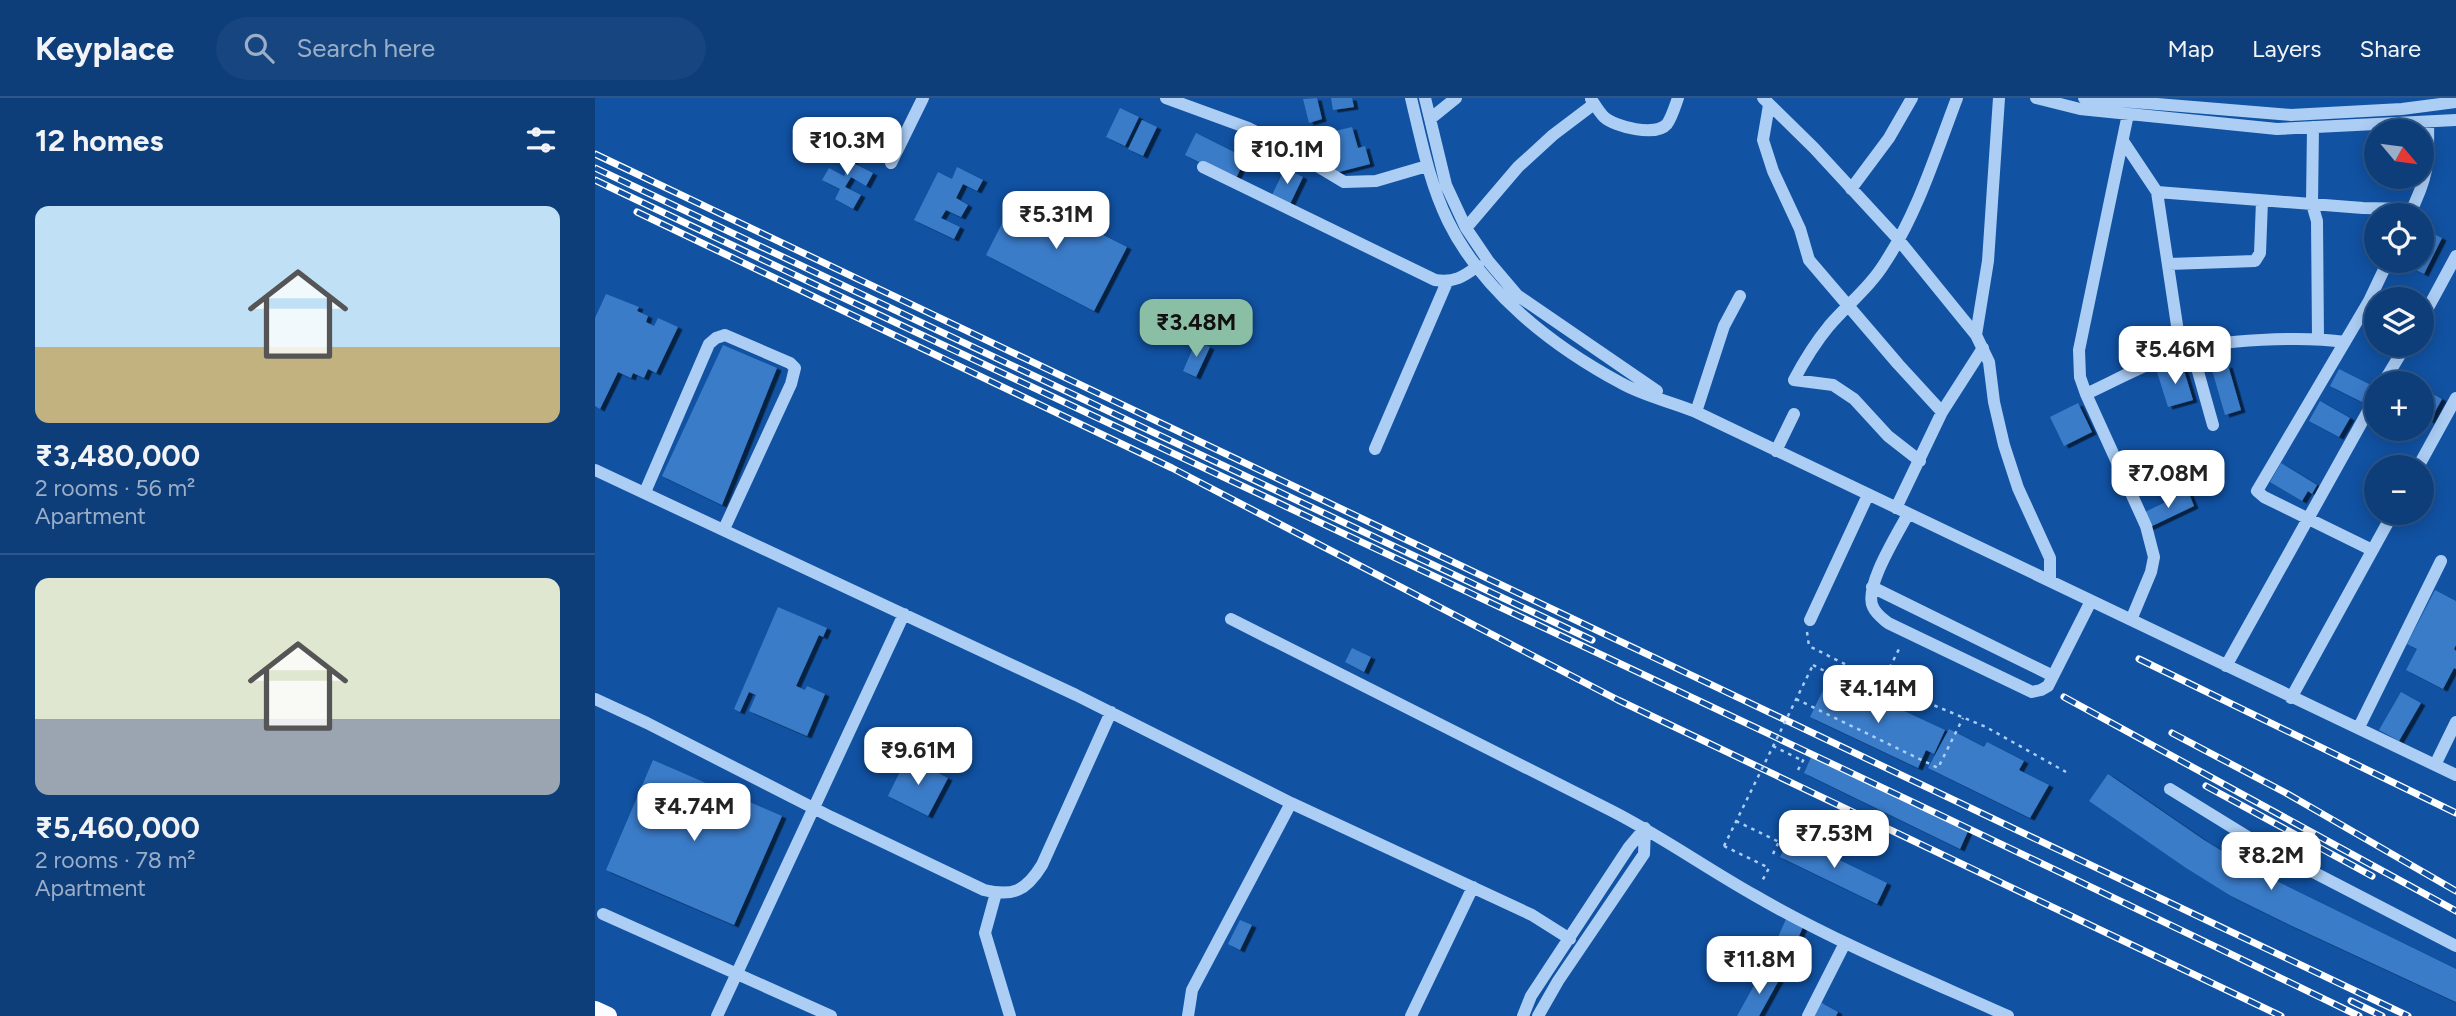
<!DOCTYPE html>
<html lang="en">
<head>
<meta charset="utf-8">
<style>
	body { margin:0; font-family:Figtree,sans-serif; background:#16457f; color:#f1f3f6; height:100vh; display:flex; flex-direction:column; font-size:26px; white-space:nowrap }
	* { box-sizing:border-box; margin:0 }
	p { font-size:23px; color:#9aaec7 }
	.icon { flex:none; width:38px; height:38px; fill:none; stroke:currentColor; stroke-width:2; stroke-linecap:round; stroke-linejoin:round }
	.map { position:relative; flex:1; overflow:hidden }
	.drawer { display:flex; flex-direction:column; background:#0d3e7a; width:595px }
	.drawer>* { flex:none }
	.needle { width:46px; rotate:119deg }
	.buttons { position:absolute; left:1769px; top:21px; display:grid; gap:14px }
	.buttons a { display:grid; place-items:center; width:70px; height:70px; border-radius:50%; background:#0d3e7a; box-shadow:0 4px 18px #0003,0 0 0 2px #2d578b; font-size:35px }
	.price { position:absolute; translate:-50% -60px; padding:0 16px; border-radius:14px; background:#fff; color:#222; font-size:23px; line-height:46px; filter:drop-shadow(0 2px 4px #0008) }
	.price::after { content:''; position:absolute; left:50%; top:42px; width:21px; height:16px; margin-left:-10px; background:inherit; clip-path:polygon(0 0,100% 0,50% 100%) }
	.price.selected { background:#8abfa5; color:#111 }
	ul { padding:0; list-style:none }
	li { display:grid; align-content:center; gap:14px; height:371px; padding:0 35px }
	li+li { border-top:2px solid #2d578b }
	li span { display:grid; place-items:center; height:217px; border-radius:14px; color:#555 }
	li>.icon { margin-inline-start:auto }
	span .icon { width:126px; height:126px; fill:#fffc; stroke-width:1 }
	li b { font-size:30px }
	h2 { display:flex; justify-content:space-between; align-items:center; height:84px; padding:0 35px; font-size:30px }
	header { display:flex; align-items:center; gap:42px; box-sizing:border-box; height:98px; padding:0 35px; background:#0d3e7a; border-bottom:2px solid #2d578b }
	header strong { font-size:33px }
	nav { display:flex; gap:38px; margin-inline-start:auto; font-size:24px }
	.search { width:490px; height:63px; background:#16457f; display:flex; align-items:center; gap:18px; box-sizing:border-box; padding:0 24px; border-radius:38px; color:#9aaec7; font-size:26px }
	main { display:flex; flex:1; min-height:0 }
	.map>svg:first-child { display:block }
	.building { fill:#3a7cc9; filter:url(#shadow) }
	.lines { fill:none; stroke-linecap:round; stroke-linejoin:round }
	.path { stroke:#accef5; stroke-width:2.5; stroke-dasharray:3.5 5; stroke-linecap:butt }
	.minor { stroke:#accef5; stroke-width:12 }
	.major { stroke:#fafcff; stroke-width:18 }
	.rail-casing { stroke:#fff; stroke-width:7 }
	.rail { stroke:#1152a3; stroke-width:4.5; stroke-dasharray:13; stroke-linecap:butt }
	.path-bridge { stroke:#accef5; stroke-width:2.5; stroke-dasharray:3.5 5; stroke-linecap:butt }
</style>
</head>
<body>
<header>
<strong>Keyplace</strong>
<div class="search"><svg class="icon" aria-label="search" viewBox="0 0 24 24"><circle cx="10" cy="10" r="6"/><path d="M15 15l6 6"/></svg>Search here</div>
<nav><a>Map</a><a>Layers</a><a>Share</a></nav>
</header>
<main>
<section class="drawer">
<h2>12 homes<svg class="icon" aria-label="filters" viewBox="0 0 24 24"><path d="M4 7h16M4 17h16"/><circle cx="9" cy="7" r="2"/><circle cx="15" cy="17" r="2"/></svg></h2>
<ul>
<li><span style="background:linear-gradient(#bfe0f5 65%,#c2b280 0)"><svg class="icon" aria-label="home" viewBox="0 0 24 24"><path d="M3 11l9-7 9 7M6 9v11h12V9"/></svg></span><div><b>₹3,480,000</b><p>2 rooms · 56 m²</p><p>Apartment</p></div></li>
<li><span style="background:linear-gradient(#dfe7d0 65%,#9aa5b1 0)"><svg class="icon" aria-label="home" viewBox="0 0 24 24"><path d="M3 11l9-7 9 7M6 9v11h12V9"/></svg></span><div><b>₹5,460,000</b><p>2 rooms · 78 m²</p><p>Apartment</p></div></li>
</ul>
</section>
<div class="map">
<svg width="1861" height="918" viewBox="0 0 1861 918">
	<defs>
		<filter id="shadow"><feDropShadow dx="4.5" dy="2.5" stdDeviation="0" flood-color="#0009"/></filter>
	</defs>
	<rect width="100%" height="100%" fill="#1152a3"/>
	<path class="building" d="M722 0 727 21 714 25 708 1Z
		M736 0H757L759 9 738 12Z
		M525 10 544 19 530 48 511 39Z
		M547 22 562 29 548 58 533 51Z
		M757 29 763 50 770 48 775 66 740 75 735 57 741 56 736 34Z
		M601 35 651 60 640 82 590 57Z
		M246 47 263 56 258 65 278 75 271 88 256 79 250 89 266 97 258 111 240 101 245 91 227 82 234 70 249 78 254 69 238 61Z
		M362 69 388 82 382 93 368 86 361 100 373 107 366 119 351 112 346 120 365 129 359 141 319 122 343 74 357 81Z
		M690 70 708 79 695 106 677 97Z
		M423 94 532 149 499 213 391 157Z
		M1827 130 1847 140 1829 176 1809 166 1811 163H1827Z
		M11 196 44 209 42 213 53 218 51 224 59 228 63 220 83 229 61 275 53 271 49 280 38 275 36 280 23 274 5 311 0 308V220Z
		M601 243 615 249 601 279 588 273Z
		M128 247 182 270 127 407 67 378Z
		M1587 266 1598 302 1573 309 1562 274Z
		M1633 267 1646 312 1630 317 1617 272Z
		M1744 271 1780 289 1771 306 1735 288Z
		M1802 277 1817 285H1798Z
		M1827 290 1847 301 1835 323 1827 318Z
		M1725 303 1755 320 1744 339 1714 323Z
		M1483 305 1497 334 1469 348 1455 319Z
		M1686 365 1722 387 1717 396 1713 393 1707 403 1675 384Z
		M1593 393 1599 408 1553 430 1546 416Z
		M1840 492 1861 503V547L1859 551 1861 553V571L1859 570 1848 591 1811 572 1822 551 1812 546Z
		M183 509 232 530 228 539 224 537 201 588 210 592 212 588 230 596 212 638 154 613 161 597 154 594 145 614 139 611Z
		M757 550 776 559 769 574 750 564Z
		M1232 584 1274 604 1277 598 1350 632 1339 656 1331 652 1323 670 1215 619Z
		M1806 594 1826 605 1804 643 1784 632Z
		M1354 631 1389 649 1392 644 1429 663 1424 672 1454 687 1435 720 1333 670Z
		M1218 655 1374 731 1365 751 1209 675Z
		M312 659 353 680 333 718 293 698Z
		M58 662 187 718 139 827 11 772Z
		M1513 676 1609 742 1653 769 1861 871V904L1695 827 1636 798 1591 770 1494 703Z
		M1195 738 1292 785 1282 806 1185 759Z
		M1191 821 1208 829 1189 872 1172 864Z
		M645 822 657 827 645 852 633 846Z
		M1167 873 1184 882 1164 918H1142Z
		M1225 904 1243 914 1241 918H1217Z"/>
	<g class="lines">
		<path class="path" d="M1212 534 1214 548 1295 589 1391 629 1471 674
			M1218 567 1253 585 1277 581
			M1287 585 1306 547
			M1201 601 1343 670 1368 620
			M1178 648 1208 663
			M1203 672 1213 653
			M1141 723 1184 744
			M1129 748 1174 770 1166 785
			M1178 756 1188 735"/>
		<path class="minor" d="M571 0 653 30 684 45 749 84 781 83 832 68
			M816 0C826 41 834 84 853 123 888 194 957 248 1026 285 1049 298 1077 304 1101 314L1861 677
			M830 0 851 87 871 130 894 164 922 197 1062 293
			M1168 0 1219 50 1303 141 1381 237 1394 264 1399 304 1409 347 1423 390 1455 460V482
			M1441 0 1485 11 1682 31 1861 22
			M1489 0 1696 17 1807 11 1861 4
			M996 1C1000 7 1004 14 1009 19 1020 29 1061 39 1072 26 1077 19 1080 8 1083 0
			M1174 7 1168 42 1178 73 1205 131 1214 162 1303 266 1347 314
			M1533 16 1484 252 1485 279 1491 296 1551 428 1559 459 1556 474 1536 522
			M835 21 861 0
			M1718 29 1717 106 1722 123 1723 240
			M1528 43 1562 94 1586 254
			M296 65 328 0
			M608 69 840 182C859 185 868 179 883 168
			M1256 91 1294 40 1317 0
			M1562 94 1768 110 1817 111
			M1814 117C1833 80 1834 65 1833 24
			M871 130 923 69 958 37 999 6
			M1574 166 1660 163 1665 155 1667 103
			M1827 221 1861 158
			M1381 237 1393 163 1404 0
			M1597 252 1618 327
			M1788 285 1811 247
			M1491 296C1521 282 1552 265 1584 254 1624 241 1709 238 1750 244
			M1101 314 1129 228 1145 198
			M780 351 852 184
			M1181 353 1199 316
			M1325 363 1293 338 1259 301 1238 287 1199 282C1209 263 1220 245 1234 228 1253 206 1276 188 1291 163 1323 114 1341 55 1362 0
			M1823 369 1861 300
			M0 372 481 597 696 705 937 817 975 841
			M50 394 114 246 121 240 130 237 195 265 200 270 196 286 129 431
			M1301 410 1347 314 1388 250
			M1313 416C1303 435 1268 490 1278 509 1281 516 1287 520 1293 525L1437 594 1446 592 1453 588 1496 503
			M1777 452 1669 399 1662 393 1774 203 1793 163
			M1277 489 1458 578
			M636 521 1017 713C1066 738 1111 770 1159 797 1240 844 1328 880 1413 918
			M1215 522 1273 397
			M1631 568 1782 297
			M1696 600 1798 415
			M0 601 52 625 236 719 389 792C418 799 431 793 447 767L516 614
			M1764 629 1846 463
			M1840 667 1861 624
			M1575 691 1666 747 1861 848
			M401 795 390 835 415 918
			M8 816 236 918
			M122 918 309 516
			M593 918 597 892 696 705
			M816 918 878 789
			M928 918 936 898 1034 749 1050 730
			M943 918 963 883 1049 756 1050 730
			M1213 918 1250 845"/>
		<path class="major" d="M0 912 13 918"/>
		<defs>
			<path id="rail" d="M0 56 1813 918
				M0 70 997 542
				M0 82C587 362 1178 634 1764 918
				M42 114 577 370 1023 602 1686 918
				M1544 561 1861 715
				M1469 599 1861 813
				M1577 635 1691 695 1861 793
				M1611 688 1777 778
				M1756 903 1787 918"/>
		</defs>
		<use href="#rail" class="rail-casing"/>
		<use href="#rail" class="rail"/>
		<path class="path-bridge" d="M1129 748 1218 567"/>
	</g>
</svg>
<div class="buttons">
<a><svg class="needle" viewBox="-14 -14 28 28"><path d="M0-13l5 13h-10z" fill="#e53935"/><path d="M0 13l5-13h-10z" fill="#9aaec7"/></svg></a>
<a><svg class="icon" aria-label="locate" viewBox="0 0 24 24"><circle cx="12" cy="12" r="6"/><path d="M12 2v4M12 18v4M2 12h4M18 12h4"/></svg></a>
<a><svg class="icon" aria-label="layers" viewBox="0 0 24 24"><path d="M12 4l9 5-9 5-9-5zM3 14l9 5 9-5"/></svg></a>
<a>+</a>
<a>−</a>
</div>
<b class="price" style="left:252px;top:79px">₹10.3M</b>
<b class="price" style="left:692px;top:88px">₹10.1M</b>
<b class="price" style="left:461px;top:153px">₹5.31M</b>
<b class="price selected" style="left:601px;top:261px">₹3.48M</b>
<b class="price" style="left:1580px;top:288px">₹5.46M</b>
<b class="price" style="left:1573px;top:412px">₹7.08M</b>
<b class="price" style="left:1283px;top:627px">₹4.14M</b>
<b class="price" style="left:323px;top:689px">₹9.61M</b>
<b class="price" style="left:99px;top:745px">₹4.74M</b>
<b class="price" style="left:1239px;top:772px">₹7.53M</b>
<b class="price" style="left:1676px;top:794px">₹8.2M</b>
<b class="price" style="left:1164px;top:898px">₹11.8M</b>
</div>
</main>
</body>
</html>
